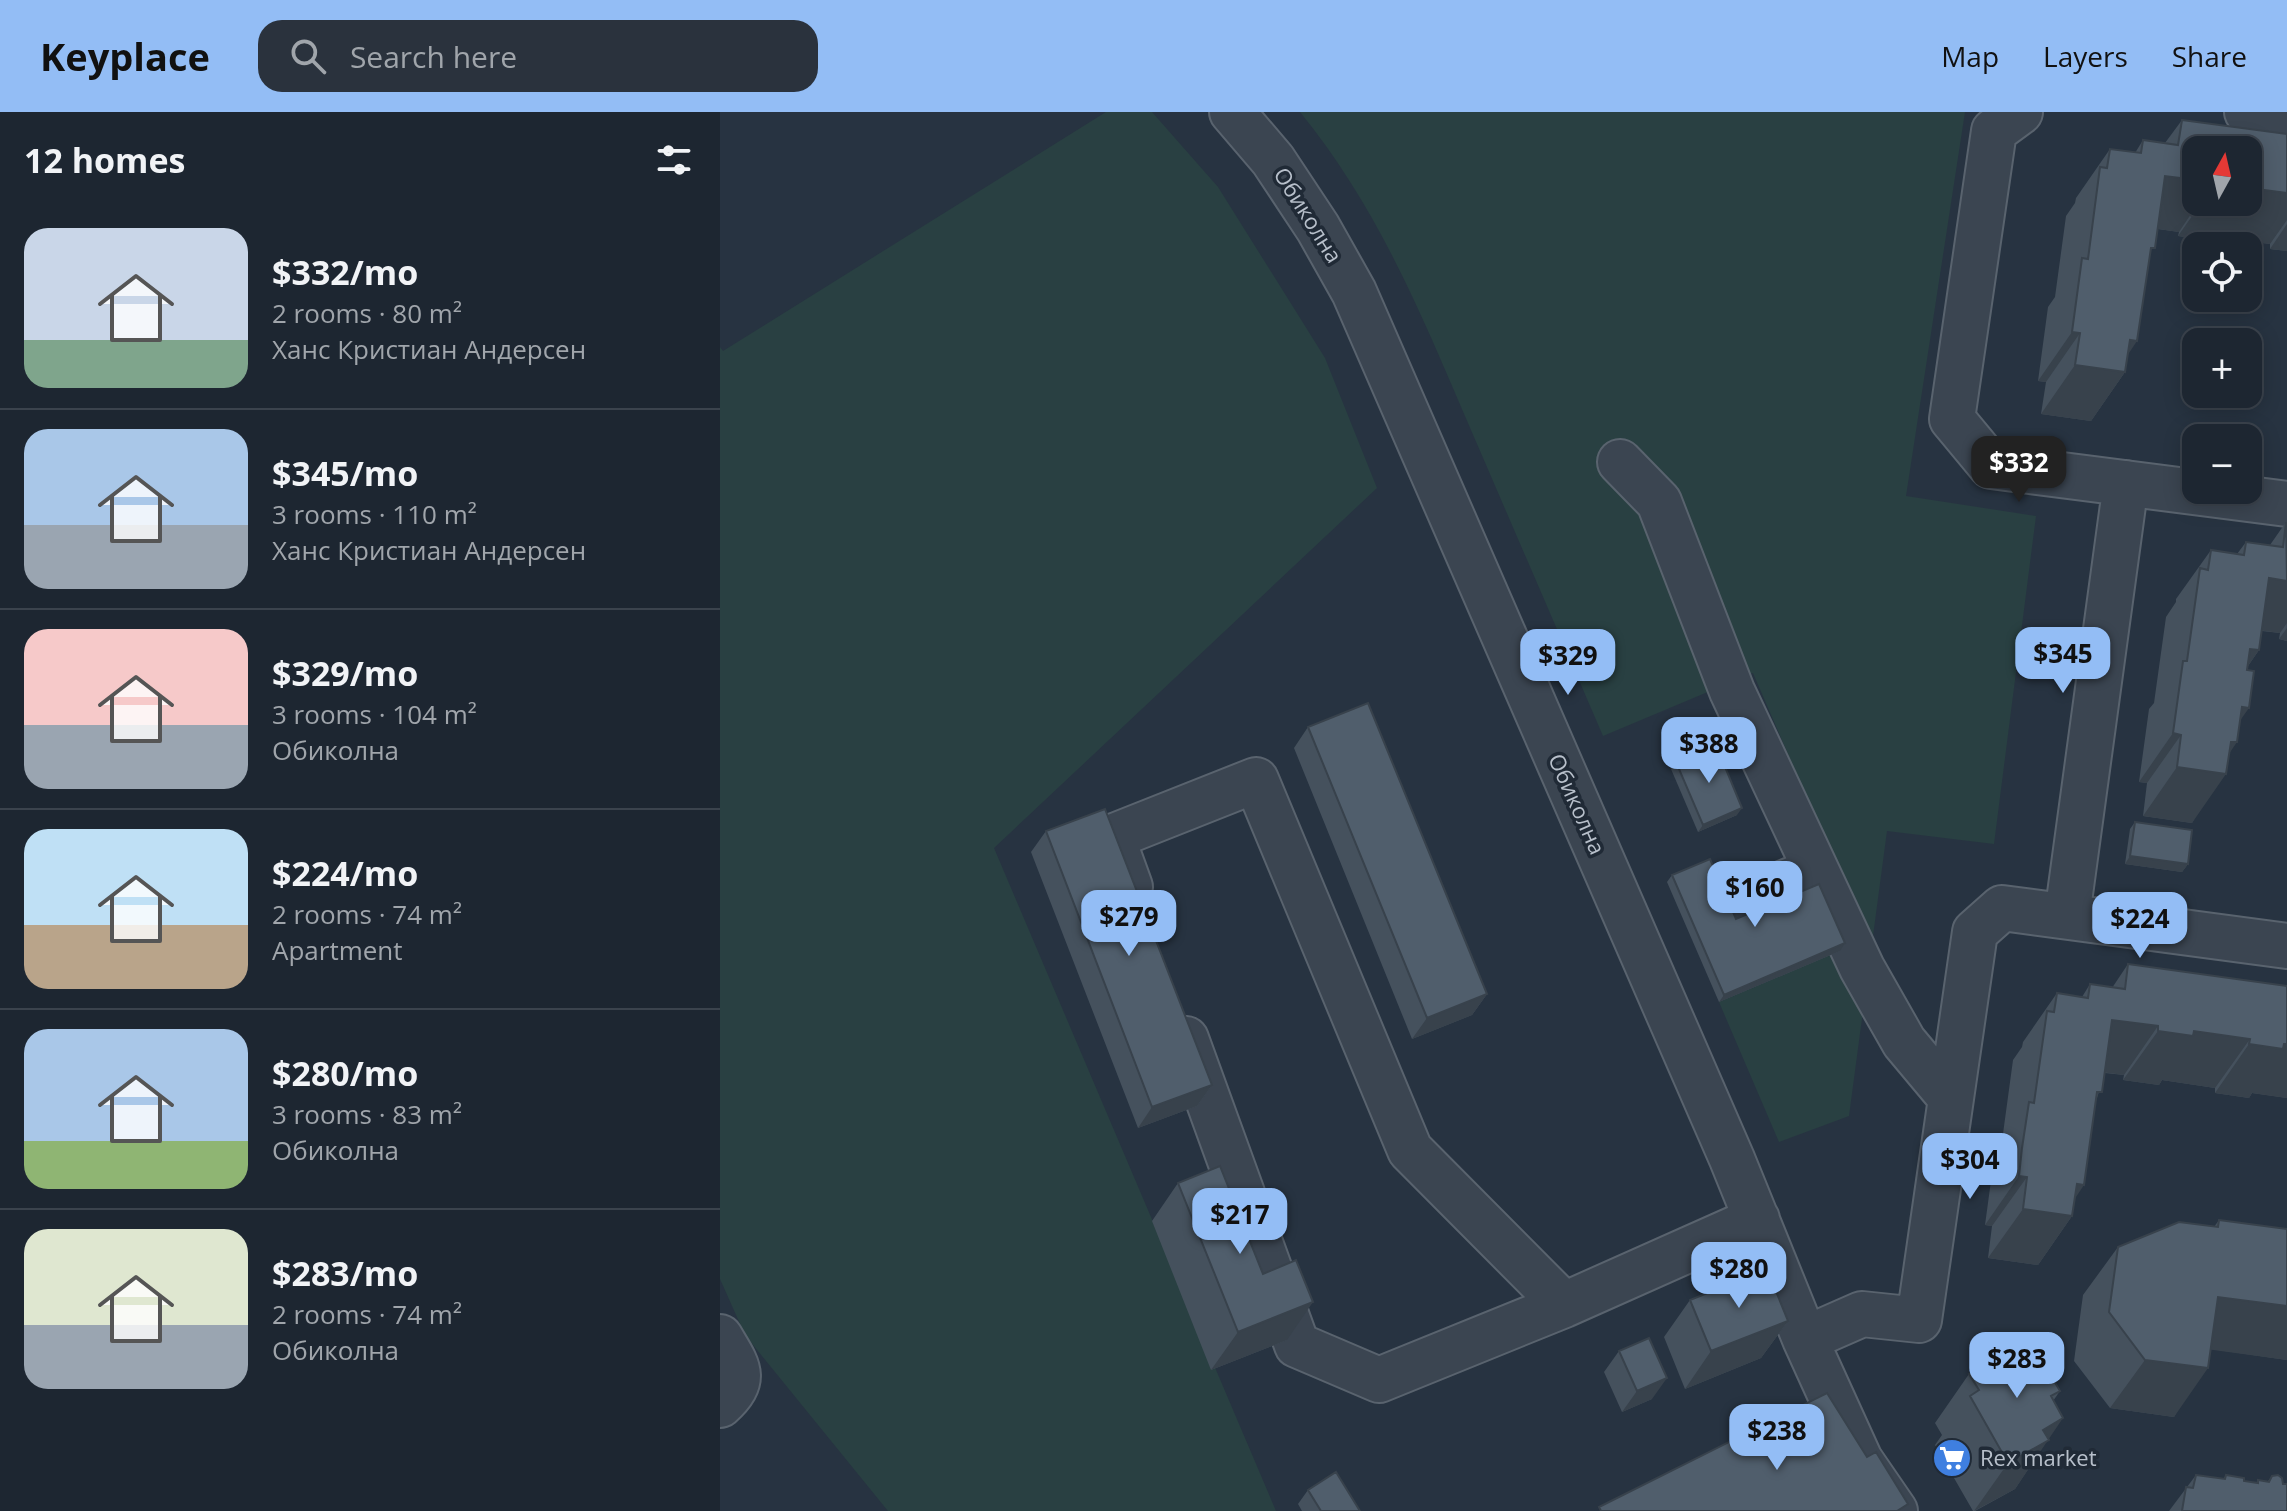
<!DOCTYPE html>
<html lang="en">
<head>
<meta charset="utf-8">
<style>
	body { margin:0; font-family:"Open Sans",sans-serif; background:#2a323d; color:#f1f3f6; height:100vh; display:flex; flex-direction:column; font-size:30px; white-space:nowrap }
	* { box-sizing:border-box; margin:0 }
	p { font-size:26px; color:#a0a5ab }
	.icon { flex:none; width:44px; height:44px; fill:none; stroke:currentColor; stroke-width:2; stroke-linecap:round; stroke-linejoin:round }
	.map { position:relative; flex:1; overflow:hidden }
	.details { display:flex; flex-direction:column; background:#1d2631; width:720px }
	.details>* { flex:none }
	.needle { width:52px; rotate:8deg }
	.buttons { position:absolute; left:1462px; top:24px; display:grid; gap:16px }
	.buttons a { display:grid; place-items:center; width:80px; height:80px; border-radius:16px; background:#1d2631; box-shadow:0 4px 20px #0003,0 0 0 2px #3b434d; font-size:40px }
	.price { position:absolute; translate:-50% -68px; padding:0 18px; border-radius:16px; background:#93bdf5; color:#111; font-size:26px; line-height:52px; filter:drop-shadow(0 2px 4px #0008) }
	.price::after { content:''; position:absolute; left:50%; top:48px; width:24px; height:18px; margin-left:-12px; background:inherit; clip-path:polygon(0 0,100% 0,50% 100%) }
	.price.on { background:#222; color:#fff }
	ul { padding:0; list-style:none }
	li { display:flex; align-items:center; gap:24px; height:200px; padding:0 24px }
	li+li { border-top:2px solid #3b434d }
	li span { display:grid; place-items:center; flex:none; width:224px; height:160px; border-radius:24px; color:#555 }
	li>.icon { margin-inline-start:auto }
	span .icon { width:96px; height:96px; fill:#fffc; stroke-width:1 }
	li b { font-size:34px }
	h2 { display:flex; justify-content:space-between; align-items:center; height:96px; padding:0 24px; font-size:34px }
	header { display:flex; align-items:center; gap:48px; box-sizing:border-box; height:112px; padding:0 40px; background:#93bdf5; color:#111 }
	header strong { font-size:38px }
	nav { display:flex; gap:44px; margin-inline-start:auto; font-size:28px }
	.search { width:560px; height:72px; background:#2a323d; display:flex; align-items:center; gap:20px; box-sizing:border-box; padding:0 28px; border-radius:24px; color:#a0a5ab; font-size:30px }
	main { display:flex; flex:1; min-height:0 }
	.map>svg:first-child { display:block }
	.green { fill:#294042 }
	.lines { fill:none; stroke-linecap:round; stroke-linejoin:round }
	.minor-casing { stroke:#59636e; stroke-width:48 }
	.minor { stroke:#3b4551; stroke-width:44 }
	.wall { fill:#45515d; fill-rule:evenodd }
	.shaded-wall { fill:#38424c }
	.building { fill:#505e6c; stroke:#38424c; stroke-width:2 }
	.labels { text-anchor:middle; stroke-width:7; stroke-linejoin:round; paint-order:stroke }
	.street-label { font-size:22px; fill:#b8c0cb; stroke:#202a36 }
	.poi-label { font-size:22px; fill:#b8c0cb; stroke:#202a36; text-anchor:start }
</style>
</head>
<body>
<header>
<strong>Keyplace</strong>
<div class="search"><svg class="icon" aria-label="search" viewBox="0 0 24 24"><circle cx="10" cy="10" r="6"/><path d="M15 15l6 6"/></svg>Search here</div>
<nav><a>Map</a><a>Layers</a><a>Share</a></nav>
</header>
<main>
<section class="details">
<h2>12 homes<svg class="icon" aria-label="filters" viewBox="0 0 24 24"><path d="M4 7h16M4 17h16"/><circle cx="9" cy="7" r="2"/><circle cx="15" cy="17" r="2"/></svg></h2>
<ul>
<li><span style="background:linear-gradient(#c9d6e8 70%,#7fa58c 0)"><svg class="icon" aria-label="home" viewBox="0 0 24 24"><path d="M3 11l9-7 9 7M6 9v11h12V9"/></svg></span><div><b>$332/mo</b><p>2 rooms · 80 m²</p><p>Ханс Кристиан Андерсен</p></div></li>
<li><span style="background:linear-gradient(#a9c7e8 60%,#9aa5b1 0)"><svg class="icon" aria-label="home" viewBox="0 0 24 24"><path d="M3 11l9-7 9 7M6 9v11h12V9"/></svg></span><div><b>$345/mo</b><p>3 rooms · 110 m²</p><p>Ханс Кристиан Андерсен</p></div></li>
<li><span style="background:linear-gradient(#f6c9c9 60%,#9aa5b1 0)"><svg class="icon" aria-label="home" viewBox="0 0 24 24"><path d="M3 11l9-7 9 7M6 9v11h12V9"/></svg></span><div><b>$329/mo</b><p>3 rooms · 104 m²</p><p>Обиколна</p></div></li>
<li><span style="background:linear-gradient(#bfe0f5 60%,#b9a48a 0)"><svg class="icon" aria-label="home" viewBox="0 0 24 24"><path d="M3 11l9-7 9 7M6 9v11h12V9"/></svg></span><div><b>$224/mo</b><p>2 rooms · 74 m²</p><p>Apartment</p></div></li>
<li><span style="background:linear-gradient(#a9c7e8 70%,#8fb573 0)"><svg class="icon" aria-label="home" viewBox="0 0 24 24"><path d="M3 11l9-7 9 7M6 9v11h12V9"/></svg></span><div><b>$280/mo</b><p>3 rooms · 83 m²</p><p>Обиколна</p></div></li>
<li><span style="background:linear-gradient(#dfe7d0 60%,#9aa5b1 0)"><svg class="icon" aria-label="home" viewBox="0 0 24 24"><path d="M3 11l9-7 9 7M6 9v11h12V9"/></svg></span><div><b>$283/mo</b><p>2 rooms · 74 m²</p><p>Обиколна</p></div></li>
</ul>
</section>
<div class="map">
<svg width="1567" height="1399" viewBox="0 0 1567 1399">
	<rect width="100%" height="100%" fill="#273341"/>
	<path class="green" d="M386 0H432L498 75 605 246 657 376 274 736 556 1399H168L25 1223 0 1167V235L3 239Z
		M580 0H1245L1186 384 1316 404 1274 732 1167 719 1129 1004 1059 1030 999 890 1119 839 1127 779 1033 561 883 624C839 522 795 420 751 318 702 204 659 97 580 0Z"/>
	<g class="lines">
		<defs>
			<path id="minor" d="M512 0 553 48 598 116 634 180 1012 1047 1085 1227 1140 1348 1175 1399
				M1300 0 1274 19 1232 307 1271 354 1567 392
				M1527 0 1567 5
				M900 350 939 390 1012 579 1142 856 1184 930 1230 985
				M410 775 392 725 536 668 690 1038 844 1193
				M1020 789 1096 758
				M1347 804 1406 371
				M466 927 577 1233 659 1268 844 1193 1037 1107
				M0 1225C17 1254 30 1267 0 1293
				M1085 1227 1142 1202 1199 1208 1255 820 1282 796 1567 834"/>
		</defs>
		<use href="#minor" class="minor-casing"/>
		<use href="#minor" class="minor"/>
	</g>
	<path class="wall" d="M1462 8 1567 22V139L1550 137V132L1497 125 1493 129 1458 124 1459 120 1438 117 1429 144 1408 243 1405 260 1371 309 1321 302 1326 270 1318 269 1328 195 1335 185 1346 104 1355 91 1356 86 1390 37 1415 41 1423 28 1445 31ZM1476 38 1528 90H1476Z
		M1566 410 1567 529 1559 527 1560 521 1542 519 1539 538 1528 554 1520 608 1509 642 1472 711 1423 704 1427 671 1419 670 1429 597 1434 591 1446 505 1456 490V487L1491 438 1517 442 1526 430 1550 433Z
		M588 615 767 882 752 903 692 927 574 636Z
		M956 650 1017 703 978 720 951 657Z
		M1415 710 1468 752 1462 760 1405 752 1410 717Z
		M326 719 492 973 477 994 418 1016 311 740Z
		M952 763 1016 807 1120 839 999 890 947 770Z
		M1408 852 1567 874V986L1532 981 1529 986 1495 981V976L1442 968 1439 973 1403 968 1404 963 1385 961 1376 989 1355 1087 1352 1104 1318 1153 1268 1146 1272 1114 1265 1113 1275 1039 1282 1029 1293 948 1302 935 1303 930 1337 881 1362 885 1370 872 1392 876Z
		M458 1071 567 1228 491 1258 432 1109Z
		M1499 1108 1567 1117V1248L1491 1237 1454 1305 1390 1296 1354 1249 1363 1183 1398 1135 1494 1115Z
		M970 1188 1068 1209 1041 1246 965 1277 944 1225Z
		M899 1239 932 1287 902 1300 884 1260Z
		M1249 1262 1340 1279 1333 1289 1328 1327 1295 1377 1255 1399H1253L1215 1333 1222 1323 1215 1311Z
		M1476 1363 1503 1367 1506 1363 1524 1369 1536 1371 1538 1368 1548 1369 1552 1364 1563 1372 1567 1399H1449Z
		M588 1378 640 1399H582L578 1392Z"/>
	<path class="shaded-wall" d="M1445 64 1476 68V90H1479L1459 120 1411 113Z
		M1528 76 1567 81V108L1550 132 1497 125 1493 129 1458 124 1482 90H1528Z
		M1567 112V139L1550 137Z
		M1352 220 1360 221 1326 270 1318 269Z
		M1410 228 1417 229 1397 259 1405 260 1371 309 1321 302 1355 253Z
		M1549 466 1567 469V511L1560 521 1515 515Z
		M1567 516V529L1559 527Z
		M1530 537 1539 538 1505 587Z
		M1522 595 1529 596 1494 645Z
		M1453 621 1461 623 1427 671 1419 670Z
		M1511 630H1517L1496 661 1506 662 1472 711 1423 704 1457 655Z
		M1022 696 1017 703 978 720 983 713Z
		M1410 744 1468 752 1462 760 1405 752Z
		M1125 831 1120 839 999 890 1004 883Z
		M767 882 752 903 692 927 707 906Z
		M1392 908 1438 914 1404 963 1358 957Z
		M1438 919H1474L1530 927 1495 976 1442 968 1439 973 1403 968Z
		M1529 932H1567V986L1532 981 1529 986 1495 981Z
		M492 973 477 994 418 1016 432 995Z
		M1299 1064 1307 1065 1272 1114 1265 1113Z
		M1357 1072 1364 1073 1344 1103 1352 1104 1318 1153 1268 1146 1303 1097Z
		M1498 1185 1567 1194V1248L1464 1234Z
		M593 1190 567 1228 491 1258 518 1220Z
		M1068 1209 1041 1246 965 1277 991 1239Z
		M1425 1248 1488 1256 1454 1305 1390 1296Z
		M947 1266 932 1287 902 1300 917 1279Z
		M1343 1306 1295 1377 1254 1399 1288 1351 1323 1318Z"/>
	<path class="building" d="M1462 8 1567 22V81L1528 76V78V38H1476V68L1445 64 1435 136H1431L1417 229 1410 228 1405 260 1355 253 1360 221 1352 220 1362 146 1368 147 1380 55 1387 56 1390 37 1421 41 1423 28 1458 33Z
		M1566 410 1567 469 1549 466 1539 538 1530 537 1527 558 1534 559 1529 596 1522 595 1517 630H1511L1506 662 1457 655 1461 623 1453 621 1463 549H1467L1480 456 1488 458 1491 438 1524 443 1526 430 1563 435Z
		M648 591 767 882 707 906 588 615Z
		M996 633 1022 696 983 713 956 650Z
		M385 697 492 973 432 995 326 719Z
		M1415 710 1472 718 1468 752 1410 744Z
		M990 747 1016 807 1099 772 1125 831 1004 883 952 763Z
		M1408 852 1567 874V932H1564L1563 937 1529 932 1530 927 1474 919 1473 924 1438 919V914L1392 908 1382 980H1377L1364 1073 1357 1072 1352 1104 1303 1097 1307 1065 1299 1064 1302 1036 1309 990 1314 991 1327 899 1334 900 1337 881 1368 886 1370 872 1405 877Z
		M500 1054 543 1162 576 1148 593 1190 518 1220 458 1071Z
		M1499 1108 1567 1117V1194L1498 1185 1488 1256 1425 1248 1389 1200 1398 1135 1459 1110 1498 1115Z
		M1047 1157 1068 1209 991 1239 970 1188Z
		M929 1226 947 1266 917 1279 899 1239Z
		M1310 1228 1340 1279 1331 1284 1343 1306 1323 1318 1329 1328 1288 1351 1250 1284 1259 1278 1249 1262Z
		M1107 1281 1147 1345 1156 1340 1188 1392 1177 1399H881L879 1395Z
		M616 1360 640 1399H601L588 1378Z
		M1476 1363 1505 1367 1506 1363 1524 1366V1369L1538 1371V1368L1549 1370 1552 1364 1558 1363 1562 1366 1563 1372H1567V1399H1462L1466 1375 1473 1376Z"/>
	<defs>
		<symbol id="supermarket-disc" viewBox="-11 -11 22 22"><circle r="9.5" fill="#3f7fe0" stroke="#202a36"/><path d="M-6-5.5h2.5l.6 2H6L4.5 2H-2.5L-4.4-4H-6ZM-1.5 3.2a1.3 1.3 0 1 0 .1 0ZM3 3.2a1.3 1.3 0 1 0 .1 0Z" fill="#fff"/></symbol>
	</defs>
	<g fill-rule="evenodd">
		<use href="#supermarket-disc" x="1210" y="1324" width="44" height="44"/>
	</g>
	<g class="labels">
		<g class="street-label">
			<text transform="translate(588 103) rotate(58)" y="8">Обиколна</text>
			<text transform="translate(857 692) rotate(66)" y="8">Обиколна</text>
		</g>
		<g class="poi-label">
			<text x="1260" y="1354">Rex market</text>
		</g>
	</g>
</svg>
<div class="buttons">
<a><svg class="needle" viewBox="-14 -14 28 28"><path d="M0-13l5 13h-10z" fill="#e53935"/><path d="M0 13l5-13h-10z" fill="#a0a5ab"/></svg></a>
<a><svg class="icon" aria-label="locate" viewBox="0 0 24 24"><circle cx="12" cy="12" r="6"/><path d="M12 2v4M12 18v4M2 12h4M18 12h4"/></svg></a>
<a>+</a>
<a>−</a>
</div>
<b class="price on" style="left:1299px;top:392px">$332</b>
<b class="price" style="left:1343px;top:583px">$345</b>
<b class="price" style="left:848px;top:585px">$329</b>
<b class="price" style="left:989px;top:673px">$388</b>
<b class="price" style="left:1035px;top:817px">$160</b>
<b class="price" style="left:409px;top:846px">$279</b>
<b class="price" style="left:1420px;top:848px">$224</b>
<b class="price" style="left:1250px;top:1089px">$304</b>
<b class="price" style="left:520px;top:1144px">$217</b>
<b class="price" style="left:1019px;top:1198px">$280</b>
<b class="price" style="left:1297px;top:1288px">$283</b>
<b class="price" style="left:1057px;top:1360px">$238</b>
</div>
</main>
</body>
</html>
